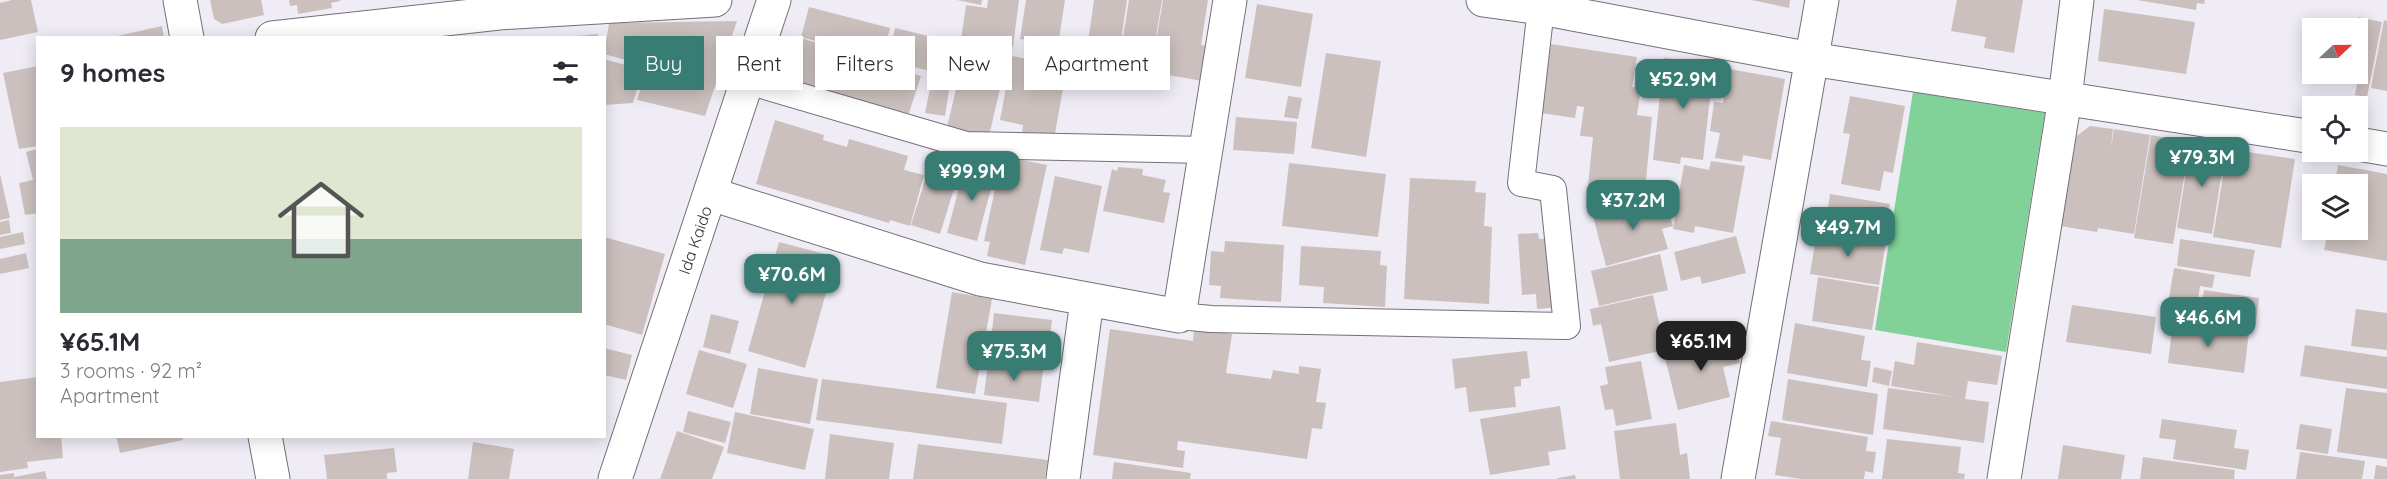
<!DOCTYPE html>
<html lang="en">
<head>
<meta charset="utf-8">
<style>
	body { margin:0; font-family:Quicksand,sans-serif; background:#f2f2f3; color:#2b2b33; height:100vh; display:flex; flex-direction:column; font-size:22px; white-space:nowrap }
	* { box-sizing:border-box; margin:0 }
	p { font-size:20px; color:#7c7c81 }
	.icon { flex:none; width:33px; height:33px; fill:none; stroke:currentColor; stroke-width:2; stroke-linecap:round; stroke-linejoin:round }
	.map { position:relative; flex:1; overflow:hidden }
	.drawer { position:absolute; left:36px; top:36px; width:570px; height:402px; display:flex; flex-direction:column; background:#fff; border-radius:0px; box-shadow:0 3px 15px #0003 }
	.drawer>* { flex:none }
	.banner { position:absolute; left:624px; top:36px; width:570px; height:54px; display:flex; gap:12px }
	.needle { width:39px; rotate:68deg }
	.controls { position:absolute; left:2302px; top:18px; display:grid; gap:12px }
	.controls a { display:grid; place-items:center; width:66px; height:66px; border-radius:0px; background:#fff; box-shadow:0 3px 15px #0003; font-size:30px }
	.price { position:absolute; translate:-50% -51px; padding:0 14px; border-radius:12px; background:#387d73; color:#fff; font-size:20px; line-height:39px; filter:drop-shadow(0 2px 3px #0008) }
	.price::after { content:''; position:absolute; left:50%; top:36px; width:18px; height:14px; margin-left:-9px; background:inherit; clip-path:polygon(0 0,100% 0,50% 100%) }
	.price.selected { background:#222; color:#fff }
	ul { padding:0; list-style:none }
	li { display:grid; align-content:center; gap:12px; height:318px; padding:0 24px }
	li span { display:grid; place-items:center; height:186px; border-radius:0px; color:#555 }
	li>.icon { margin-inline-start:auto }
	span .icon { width:108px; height:108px; fill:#fffc; stroke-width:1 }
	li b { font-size:26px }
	h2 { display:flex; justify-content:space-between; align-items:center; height:72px; padding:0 24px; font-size:26px }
	.chip { padding:0 21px; border-radius:0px; background:#fff; box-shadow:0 3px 15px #0003; font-size:21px; line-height:54px }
	.chip.selected { background:#387d73; color:#fff }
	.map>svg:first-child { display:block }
	.green { fill:#81d198 }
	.building { fill:#cbc0bd }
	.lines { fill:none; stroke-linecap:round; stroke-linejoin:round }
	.service-casing { stroke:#737079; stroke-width:28 }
	.minor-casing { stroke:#737079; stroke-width:35 }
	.primary-casing { stroke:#737079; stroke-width:35 }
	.service { stroke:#fff; stroke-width:26 }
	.minor { stroke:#fff; stroke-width:33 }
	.primary { stroke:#fff; stroke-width:33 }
	.labels { text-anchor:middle; stroke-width:5; stroke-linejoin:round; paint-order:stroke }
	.street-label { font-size:16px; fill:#38363a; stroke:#fff }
</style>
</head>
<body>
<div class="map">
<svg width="2387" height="479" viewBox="0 0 2387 479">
	<rect width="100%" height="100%" fill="#efecf6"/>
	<path class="green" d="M1913 92 2045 113 2006 352 1875 330Z"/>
	<path class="building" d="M12 0H31L38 32 0 40V3Z
		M210 0H261L264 15 222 24 214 19Z
		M289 0H340V1L331 3 332 8 298 14 297 5 290 6Z
		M957 0H982L981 5Z
		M988 0H1019L1013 47 961 40 966 5 987 8Z
		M1026 0H1065L1058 45 1020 39Z
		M1094 0H1127L1117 68 1085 63Z
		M1129 0H1162L1150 73 1118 68Z
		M1163 0H1208L1201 45 1208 46 1202 81 1151 72Z
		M1751 0H1790L1789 8Z
		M1957 0H2023L2014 53 1984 48 1986 37 1951 31Z
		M2137 0H2205L2204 4 2197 3 2196 10Z
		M1257 4 1313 14 1301 87 1245 78Z
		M809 7 890 28 882 59 801 37Z
		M2104 9 2195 22 2186 74 2098 61Z
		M2358 17 2382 22 2367 97 2355 95 2358 78 2347 76V74H2358V28H2356Z
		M2384 20 2387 21V91L2371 88Z
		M737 21 705 116 637 100 648 66 604 54 609 23Z
		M162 26 164 38H113V37Z
		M895 28 941 39 933 72 888 60Z
		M598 34V38H576V36Z
		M801 38 921 76 905 125 785 88Z
		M944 40 1008 55 989 136 947 127 962 64 940 59Z
		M1551 44 1637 57 1632 87 1641 88 1637 115 1652 117 1645 191H1634L1632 202 1604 207 1586 205 1593 137 1580 136 1584 107 1577 106 1575 118 1541 113Z
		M1326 53 1381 61 1366 157 1311 148Z
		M1012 56 1067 66 1054 139 1022 134 1023 125 1000 120Z
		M1664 58 1714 63 1703 160 1681 157 1680 164 1653 160Z
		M604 59 643 70 633 103 604 105Z
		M38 66V146L19 149 3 73Z
		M1729 69 1785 79 1771 160 1743 155 1742 162 1715 158 1720 133 1710 131 1714 102 1723 103Z
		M933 74 951 77 945 116 925 113Z
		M1288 96 1302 98 1298 119 1284 117Z
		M1850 96 1905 106 1893 173 1884 171 1880 191 1841 184 1850 134 1843 133Z
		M1236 117 1297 122 1294 154 1233 150Z
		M775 120 824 135 823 140 847 147 849 139 908 156 904 170 924 175 910 226 890 220 889 223 756 184Z
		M2090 126 2113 129 2111 148 2114 129 2150 135 2134 234 2098 228 2097 232 2060 226 2074 138Z
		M2151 135 2190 142 2173 244 2134 238Z
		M2191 142 2226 147 2212 234 2177 228Z
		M38 149V213L25 215 19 183 33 180 26 152Z
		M2241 151 2295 159 2281 248 2213 237 2225 164 2238 167Z
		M933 154 962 163 940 234 911 225Z
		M1002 156 1047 165 1025 265 987 256 990 242 984 241Z
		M1711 161 1745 166 1733 233 1695 226 1694 233 1673 229 1684 165 1709 170Z
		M966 162 996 170 977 241 947 233Z
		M1289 163 1386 174 1378 237 1282 226Z
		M2338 165 2387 174V261L2324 250 2328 230H2358V184H2335Z
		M1118 167 1143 169 1142 175 1166 180 1163 192 1170 193 1164 223 1103 211 1112 169 1117 171Z
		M0 174 10 218 0 220Z
		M1055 176 1102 186 1089 253 1064 248 1062 254 1040 250Z
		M1410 178 1476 181 1475 192 1486 193 1484 226 1492 227 1489 304 1404 299Z
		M1830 194 1890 204 1884 239 1825 229Z
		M1664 197 1673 226 1662 229 1668 249 1606 266 1593 216Z
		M9 220 11 233 0 235V222Z
		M1817 231 1886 241 1879 285 1810 274Z
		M23 232 25 244 0 249V237Z
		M1538 233 1539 239 1557 238 1561 307 1537 309 1536 294 1522 295 1518 234Z
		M1736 236 1746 273 1702 284 1700 276 1681 281 1674 252Z
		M604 237 665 254 642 335 604 324Z
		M2180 239 2255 250 2250 277 2177 266Z
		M1225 241 1284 245 1281 302 1220 298 1221 286 1209 285 1211 251 1224 252Z
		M779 242 836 257 805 368 748 351Z
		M1301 246 1381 251 1380 265 1387 266 1385 307 1323 303 1324 287 1299 285Z
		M26 253 29 268 0 274V259Z
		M1660 254 1668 290 1599 306 1591 271Z
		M2174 268 2215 275 2212 288 2200 286 2195 320 2166 315Z
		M1818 277 1879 287 1872 330 1812 321Z
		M2204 290 2259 298 2255 328 2200 320Z
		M952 292 992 299 975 394 936 388Z
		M1653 295 1665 350 1609 362 1601 324 1593 326 1590 309Z
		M2072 305 2156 317 2151 354 2066 342Z
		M2356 309 2387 313V350L2351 346Z
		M994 313 1052 320 1046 366 989 359Z
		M711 314 739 321 730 354 703 347Z
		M2173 322 2249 332 2244 373 2168 363Z
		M1795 323 1865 336 1861 360 1871 361 1867 387 1787 373Z
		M1110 329 1193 341 1194 329 1232 334 1226 373 1271 379 1273 370 1299 374V366L1321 369 1316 402 1326 403 1322 429 1312 428 1307 459 1178 441 1177 450 1185 451 1183 468 1093 455Z
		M1733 337 1740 363 1723 367 1730 397 1678 410 1664 354Z
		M1917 342 2002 356 1997 385 1968 381 1965 399 1989 402 1984 443 1883 429 1888 388 1955 397 1891 386 1895 361 1914 365Z
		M2305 345 2387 357V389L2300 376Z
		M604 348 632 355 626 380 604 375Z
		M699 350 747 364 733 408 686 394Z
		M1527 351 1530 378 1521 379V386L1514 387 1516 407 1469 412 1466 387 1455 389 1452 359Z
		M1641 361 1652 419 1616 426 1613 409 1605 410 1600 386 1608 384 1605 367Z
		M988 363 1043 370 1039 402 984 395Z
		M1874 367 1892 371 1889 386 1872 382Z
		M758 368 818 379 810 424 750 414Z
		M38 377V436H61L63 458 27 462 28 468 0 472V382Z
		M822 379 1007 403 1002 444 816 420Z
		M1788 379 1878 394 1873 435 1782 420Z
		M2346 388 2387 393V459L2337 452Z
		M1560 406 1566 449 1548 452 1550 465 1490 475 1480 419Z
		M688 411 731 422 725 443 683 432Z
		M735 412 814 429 805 470 727 453Z
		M2162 419 2237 430 2234 448 2249 450 2246 470 2173 459 2176 440 2159 438Z
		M1771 421 1868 437 1866 451 1876 452 1873 473 1865 471 1864 479H1801L1775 475 1781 438 1768 436Z
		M1676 423 1680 455 1687 453 1690 479H1620L1614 431Z
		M2300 424 2332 429 2328 454 2296 449Z
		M677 431 724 447 712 479H660Z
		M830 434 894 443 889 479H825Z
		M116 436H182L183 440 120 453Z
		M1887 439 1961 447 1958 473 1965 474 1964 479H1882Z
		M473 442 514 449 509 479H468Z
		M918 444 1048 460 1045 479H913Z
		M2063 445 2125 455 2121 479H2058Z
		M394 448 397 472 387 473V479H327L324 455Z
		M2300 452 2365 461 2362 479H2296Z
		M2143 457 2235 470 2234 479H2140Z
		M1114 462 1191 473 1190 479H1112Z
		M2376 465 2387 467V479H2374Z
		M45 471 47 479H0V475L14 473V477Z
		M1575 475 1576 479H1558V478Z"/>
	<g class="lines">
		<defs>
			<path id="service" d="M748 81 966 145 1206 150
				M1179 316 1211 319 1567 326 1553 189 1521 183 1541 8"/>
			<path id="minor" d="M180 0 187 38
				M1483 0 1541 8 1811 59 2313 137
				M272 38 499 13 715 0
				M2358 144 2387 149
				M711 194 980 279 1179 316 1230 0
				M265 436 273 479
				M1063 479 1087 300
				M1738 479 1822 0
				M2004 479 2065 98 2077 0"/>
			<path id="primary" d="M615 479 774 0"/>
		</defs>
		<use href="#service" class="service-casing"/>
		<use href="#minor" class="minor-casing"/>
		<use href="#primary" class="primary-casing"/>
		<use href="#service" class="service"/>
		<use href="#minor" class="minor"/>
		<use href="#primary" class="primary"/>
	</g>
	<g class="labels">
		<g class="street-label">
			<text transform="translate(695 240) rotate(-71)" y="6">Ida Kaido</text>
		</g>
	</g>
</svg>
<div class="controls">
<a><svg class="needle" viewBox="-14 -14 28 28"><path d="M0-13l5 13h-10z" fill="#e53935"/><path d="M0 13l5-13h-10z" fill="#7c7c81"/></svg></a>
<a><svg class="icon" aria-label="locate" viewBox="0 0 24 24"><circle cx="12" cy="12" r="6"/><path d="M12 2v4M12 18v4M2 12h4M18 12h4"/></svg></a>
<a><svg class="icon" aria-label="layers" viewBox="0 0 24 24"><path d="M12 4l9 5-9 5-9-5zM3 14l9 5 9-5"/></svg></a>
</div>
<b class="price" style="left:1683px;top:110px">¥52.9M</b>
<b class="price" style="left:2202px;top:188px">¥79.3M</b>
<b class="price" style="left:972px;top:202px">¥99.9M</b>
<b class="price" style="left:1633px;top:231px">¥37.2M</b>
<b class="price" style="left:1848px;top:258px">¥49.7M</b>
<b class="price" style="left:792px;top:305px">¥70.6M</b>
<b class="price" style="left:2208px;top:348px">¥46.6M</b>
<b class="price selected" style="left:1701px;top:372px">¥65.1M</b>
<b class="price" style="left:1014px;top:382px">¥75.3M</b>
<div class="banner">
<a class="chip selected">Buy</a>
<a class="chip">Rent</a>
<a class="chip">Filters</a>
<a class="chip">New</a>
<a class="chip">Apartment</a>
</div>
<section class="drawer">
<h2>9 homes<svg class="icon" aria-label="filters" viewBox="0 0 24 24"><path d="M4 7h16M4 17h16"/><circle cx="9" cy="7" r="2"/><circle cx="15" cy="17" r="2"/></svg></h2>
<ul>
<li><span style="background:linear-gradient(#dfe7d0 60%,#7fa58c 0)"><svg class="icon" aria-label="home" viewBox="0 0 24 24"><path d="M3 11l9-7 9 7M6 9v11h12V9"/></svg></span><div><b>¥65.1M</b><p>3 rooms · 92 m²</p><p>Apartment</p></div></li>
</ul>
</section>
</div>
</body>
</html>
